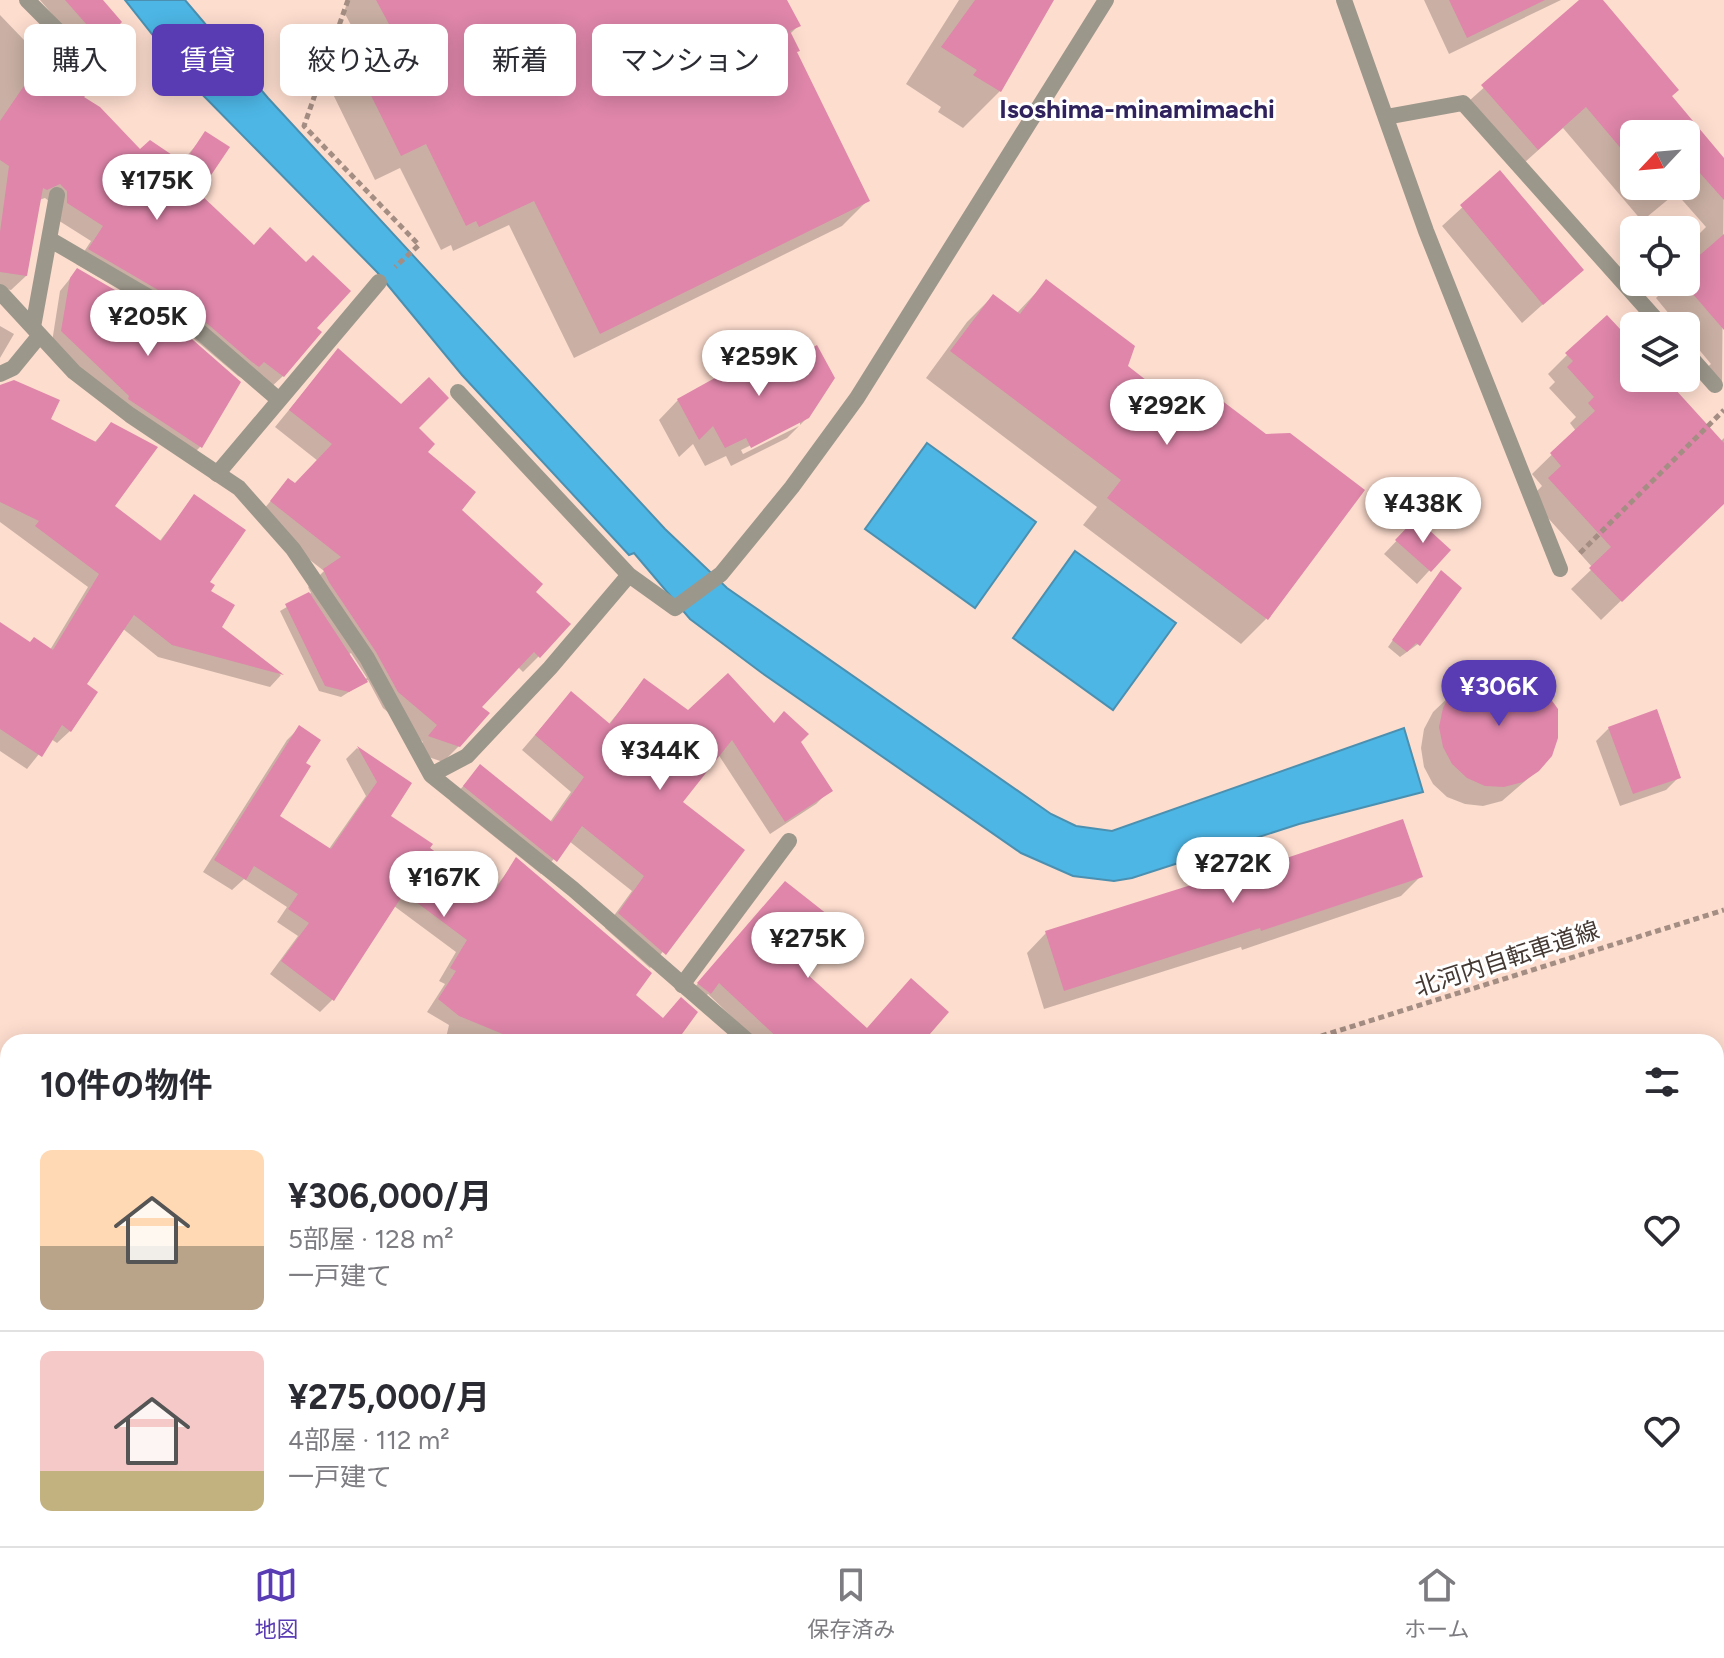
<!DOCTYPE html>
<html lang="ja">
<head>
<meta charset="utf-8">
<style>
	body { margin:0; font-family:Figtree,"Noto Sans JP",sans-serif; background:#f7f7f7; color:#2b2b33; height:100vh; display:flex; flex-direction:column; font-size:30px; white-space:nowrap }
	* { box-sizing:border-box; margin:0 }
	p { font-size:26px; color:#7c7c81 }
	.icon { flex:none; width:44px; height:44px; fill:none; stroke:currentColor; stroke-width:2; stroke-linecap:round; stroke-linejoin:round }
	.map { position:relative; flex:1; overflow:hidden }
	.drawer { position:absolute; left:0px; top:1034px; width:1724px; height:512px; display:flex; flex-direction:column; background:#fff; border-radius:24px 24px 0 0; box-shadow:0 4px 20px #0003 }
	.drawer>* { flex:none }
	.banner { position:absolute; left:24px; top:24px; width:800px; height:72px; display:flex; gap:16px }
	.needle { width:52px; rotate:244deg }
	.controls { position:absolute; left:1620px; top:120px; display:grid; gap:16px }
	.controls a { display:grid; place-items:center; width:80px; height:80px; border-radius:12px; background:#fff; box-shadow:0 4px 20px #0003; font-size:40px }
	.price { position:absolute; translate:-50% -68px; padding:0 18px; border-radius:28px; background:#fff; color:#222; font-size:26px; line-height:52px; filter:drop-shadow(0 2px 4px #0008) }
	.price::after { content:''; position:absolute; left:50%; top:48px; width:24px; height:18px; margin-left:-12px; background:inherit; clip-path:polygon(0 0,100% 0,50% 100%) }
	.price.on { background:#593bb3; color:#fff }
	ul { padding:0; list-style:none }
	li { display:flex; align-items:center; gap:24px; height:200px; padding:0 40px }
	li+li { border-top:2px solid #e1e1e2 }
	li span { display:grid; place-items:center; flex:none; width:224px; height:160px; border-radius:12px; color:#555 }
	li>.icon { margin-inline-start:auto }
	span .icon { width:96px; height:96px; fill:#fffc; stroke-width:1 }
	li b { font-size:34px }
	h2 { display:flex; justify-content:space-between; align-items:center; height:96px; padding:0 40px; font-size:34px }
	.chip { padding:0 28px; border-radius:12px; background:#fff; box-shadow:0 4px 20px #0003; font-size:28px; line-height:72px }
	.chip.on { background:#593bb3; color:#fff }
	.menu { display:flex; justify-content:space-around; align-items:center; height:112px; border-top:2px solid #e1e1e2; background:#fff; font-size:22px; color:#7c7c81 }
	.menu a { display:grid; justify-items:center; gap:4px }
	.menu .on { color:#593bb3 }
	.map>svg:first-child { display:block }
	.water { fill:#4db6e5; stroke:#4b90b0; stroke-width:2 }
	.shadow { fill:#0003; fill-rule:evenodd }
	.building { fill:#df86aa }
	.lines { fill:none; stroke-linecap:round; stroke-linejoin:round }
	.path { stroke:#a48d83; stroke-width:5; stroke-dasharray:6 4; stroke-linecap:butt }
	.lane { stroke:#9c978b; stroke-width:16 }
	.street { stroke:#9c978b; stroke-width:16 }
	.labels { text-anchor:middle; stroke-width:6; stroke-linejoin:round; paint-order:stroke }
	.street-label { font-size:24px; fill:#453933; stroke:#fff }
	.neighbourhood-label { font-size:26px; font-weight:bold; fill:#2f225d; stroke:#fff }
</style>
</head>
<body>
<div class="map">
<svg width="1724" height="1546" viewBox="0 0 1724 1546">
	<rect width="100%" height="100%" fill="#fdddce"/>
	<path class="water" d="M125 0H185L268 98 665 529 727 588 1051 814 1076 826 1112 831 1404 728 1423 792 1299 824 1132 878 1114 881 1073 876 1021 853 762 673 690 619 634 553 629 555 462 375 377 272 190 82Z
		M927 443 1036 522 975 608 865 529Z
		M1075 551 1176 623 1113 710 1013 638Z
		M1716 1296 1724 1322V1546H1720L1716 1533Z"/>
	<path class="shadow" d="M40 0H102L119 21 87 55Z
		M348 0H786L798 26 789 35 795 53 867 201 842 226 574 358 509 225 453 251 451 245 441 250 400 168 375 180 329 86 354 61 367 55 344 12Z
		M959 0H1052L1000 91 963 128 938 112 941 107 906 84Z
		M1424 0H1561L1449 54Z
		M1582 0H1600L1669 96 1724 161 1722 385 1706 368 1711 364 1686 334V326H1679L1656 298 1672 282H1686V247L1706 227 1676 193 1642 221 1563 128 1515 171 1460 109ZM1634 134H1686V186H1634Z
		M0 15 24 40 29 36 84 94 81 97 140 152 181 163 206 133 196 193 315 328 283 376 268 390 238 376 174 322 76 264 91 241 53 217 54 205 45 198 39 200 26 276 11 290 0 288Z
		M1500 173 1581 270 1522 323 1442 226Z
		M77 270 238 382 200 447 190 457 119 410 52 342 60 291Z
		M1047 281 1125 367 1174 405 1196 383 1266 619 1241 644 1083 525 1097 507 926 378 967 322 993 296 1016 314Z
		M0 326 14 334 0 358Z
		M1634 347V378H1662L1720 442 1724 438V501L1601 620 1571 589 1593 568 1530 498 1542 486 1532 474 1576 431 1570 423 1576 417 1549 388 1555 382 1548 374 1567 355Z
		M338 350 416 429 425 452 459 510 533 592 539 656 523 672 518 667 479 707 459 746 443 762 414 752 423 742 383 708 368 680 341 697 319 691 280 611 311 593 308 587 324 571 256 518 288 481 295 486 318 461 275 427ZM351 653 367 678 364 680 348 655Z
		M678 400 808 417 800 425V421L741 450 743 454 799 426 787 438 731 466 726 456 705 466 693 444 679 457 659 420Z
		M0 403 48 420 94 443 111 424 112 507 159 542 194 497 209 591 219 627 281 675 270 687 158 657 122 628 84 685 70 731 57 743 51 739 27 769 0 751V624L29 644 50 650 88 587 0 522Z
		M1403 534 1448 550 1417 584 1384 554Z
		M1436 579 1418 644 1400 657 1388 647Z
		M645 680 688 713 773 725 799 742 830 790 816 804 770 834 718 754 680 803 742 851 650 968 605 928 632 891 569 841 541 874 450 801 480 767 550 822 571 792 522 750 558 708 608 725Z
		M1454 692 1518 702 1538 770 1502 801 1483 806 1465 804 1447 797 1433 784 1424 767 1421 748 1424 729 1433 712Z
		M299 728 277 816 329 849 366 796 346 759 357 748 410 784 389 816 490 895 516 860 673 1042H445L449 1025 427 1012 445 984 439 981 456 952 394 906 332 1000 320 1012 270 974 298 936 277 922 287 907 244 879 232 890 203 872 287 740Z
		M1609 728 1679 777 1666 790 1620 806 1596 741Z
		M1421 876 1401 896 1242 950 1241 947 1044 1009 1027 953 1046 933 1226 881Z
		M774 896 805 974 867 1030 920 1042H758L708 994 698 1004 688 995Z
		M0 1207 8 1215V1288L0 1290Z"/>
	<path class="building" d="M65 0H103L122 22 102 42Z
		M376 0H787L801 26 790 31 800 51 797 52 870 201 600 334 534 201 479 227 476 221 466 226 426 144 401 156 353 59 396 37Z
		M975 0H1054L1001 92 973 75 977 70 941 47Z
		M1449 0H1545L1467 38Z
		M1579 0H1603L1679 90 1672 96 1724 158V200L1699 172 1686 183V134H1634V164L1586 107 1538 150 1481 85Z
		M47 52 87 94 84 97 100 107 140 149 150 140 184 163 205 131 230 147 199 193 254 245 270 227 306 262 313 255 351 291 317 328 322 332 284 377 264 362 259 367 252 362 189 308 88 249 103 226 67 203V191L60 184 47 190 43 188 27 276 0 272V232L9 166 0 160V121Z
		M1500 170 1584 270 1543 305 1460 205Z
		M1724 234V330L1686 286V267Z
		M77 268 177 326 241 382 202 448 128 399 129 396 61 331 70 278Z
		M1046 279 1135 346 1128 366 1178 405 1196 381 1266 434 1290 433 1365 490 1268 620 1107 498 1121 480 950 351 993 294 1020 314Z
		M1607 315 1634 344V378H1665L1724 443V504L1622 602 1589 568 1611 547 1548 478 1561 466 1550 453 1595 411 1588 403 1594 397 1567 367 1573 361 1565 353Z
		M817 345 835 378 809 418 751 448 746 438 725 448 713 426 699 440 677 399 769 348 779 366Z
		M338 348 401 404 429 377 449 398 419 428 435 444 428 452 476 492 462 510 543 584 536 592 571 624 540 658 534 652 482 707 490 713 460 747 428 736 437 725 398 692 376 652 329 582 323 569 341 557 270 501 288 478 295 483 332 444 289 410Z
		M14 380 60 400 51 419 96 442 111 422 158 447 115 506 161 541 194 494 246 530 210 582 215 585 211 591 235 605 222 627 284 675 172 645 134 615 87 684 98 692 71 732 62 725 42 757 0 729V622L30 642 34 637 53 650 99 574 35 526 39 521 0 502V385Z
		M1416 518 1451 550 1431 572 1395 540Z
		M1441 570 1462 588 1420 646 1416 643 1407 652 1392 640Z
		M309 592 368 682 349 692 325 686 285 604Z
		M1504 668 1524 673 1539 683 1525 698 1545 691 1558 709V738L1552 756 1539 771 1523 782 1504 787 1485 786 1467 778 1452 764 1443 747 1439 727 1443 708 1452 690 1467 677 1485 669Z
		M728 673 774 723 784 711 809 734 801 742 833 791 785 822 732 740 683 802 745 850 666 955 618 913 644 876 582 826 557 862 463 786 480 764 552 822 584 777 535 735 571 691 610 724 644 678 688 710Z
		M1657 709 1681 778 1633 794 1608 727Z
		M299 725 321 740 306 763 311 766 280 816 331 849 377 782 357 746 412 783 391 816 433 844 430 848 493 894 516 857 652 973 636 995 663 1018 681 997 698 1012 682 1034 692 1042H522L459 1016 438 999 456 971 450 968 467 940 404 893 334 1001 281 961 309 923 288 909 298 894 254 866 246 880 214 860Z
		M1403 819 1423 877 1261 931 1260 928 1064 991 1045 931 1226 874 1227 878Z
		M785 881 851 933 807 974 867 1028 911 978 949 1012 923 1042H782L719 983 711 994 697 983Z"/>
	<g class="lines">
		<path class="path" d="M348 0 304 126 419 245 395 267
			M1580 553 1724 410
			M1302 1042 1724 910
			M1716 1385 1724 1383
			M0 1419 8 1418
			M1668 1538 1671 1546
			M488 1546 515 1538"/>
		<path class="lane" d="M27 0 63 36
			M1386 117 1463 103 1662 326
			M49 239 183 317 279 400
			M33 327 57 195
			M1686 352 1715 385
			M217 474 379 282
			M682 985 789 841"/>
		<path class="street" d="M1344 0 1426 231 1560 569
			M0 292 74 372 130 415 239 488 293 549 367 658 431 775 573 889 749 1042
			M0 374 13 368 40 335
			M458 392 629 575 675 608 721 574 792 487 857 398 1106 0
			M431 775 467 756 550 668 629 575
			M0 1304 8 1302"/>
	</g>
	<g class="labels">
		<g class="street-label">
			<text transform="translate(1507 959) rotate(-18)" y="8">北河内自転車道線</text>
		</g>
		<g class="neighbourhood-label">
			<text x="1137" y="118">Isoshima-minamimachi</text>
		</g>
	</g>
</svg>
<div class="controls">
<a><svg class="needle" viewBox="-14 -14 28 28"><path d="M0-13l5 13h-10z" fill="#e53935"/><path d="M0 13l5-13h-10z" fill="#7c7c81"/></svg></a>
<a><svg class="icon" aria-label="locate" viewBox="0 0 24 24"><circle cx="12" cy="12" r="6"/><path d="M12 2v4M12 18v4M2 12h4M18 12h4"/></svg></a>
<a><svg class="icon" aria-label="layers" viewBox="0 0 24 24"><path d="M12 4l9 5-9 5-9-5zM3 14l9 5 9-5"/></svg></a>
</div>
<b class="price" style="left:157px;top:222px">¥175K</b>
<b class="price" style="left:148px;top:358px">¥205K</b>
<b class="price" style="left:759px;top:398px">¥259K</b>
<b class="price" style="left:1167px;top:447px">¥292K</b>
<b class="price" style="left:1423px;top:545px">¥438K</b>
<b class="price on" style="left:1499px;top:728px">¥306K</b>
<b class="price" style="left:660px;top:792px">¥344K</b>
<b class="price" style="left:1233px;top:905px">¥272K</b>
<b class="price" style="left:444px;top:919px">¥167K</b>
<b class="price" style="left:808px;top:980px">¥275K</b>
<div class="banner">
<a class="chip">購入</a>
<a class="chip on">賃貸</a>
<a class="chip">絞り込み</a>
<a class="chip">新着</a>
<a class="chip">マンション</a>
</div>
<section class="drawer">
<h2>10件の物件<svg class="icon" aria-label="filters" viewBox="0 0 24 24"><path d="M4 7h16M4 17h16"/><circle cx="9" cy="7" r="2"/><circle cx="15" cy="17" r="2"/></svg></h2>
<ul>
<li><span style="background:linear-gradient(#ffd9b3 60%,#b9a48a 0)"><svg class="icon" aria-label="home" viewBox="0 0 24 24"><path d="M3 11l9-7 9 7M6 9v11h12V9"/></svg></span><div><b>¥306,000/月</b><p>5部屋 · 128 m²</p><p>一戸建て</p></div><svg class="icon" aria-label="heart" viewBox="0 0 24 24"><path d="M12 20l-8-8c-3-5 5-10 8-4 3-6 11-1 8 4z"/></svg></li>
<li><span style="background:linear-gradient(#f6c9c9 75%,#c2b280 0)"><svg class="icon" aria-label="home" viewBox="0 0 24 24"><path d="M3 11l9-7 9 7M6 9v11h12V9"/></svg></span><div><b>¥275,000/月</b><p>4部屋 · 112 m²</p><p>一戸建て</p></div><svg class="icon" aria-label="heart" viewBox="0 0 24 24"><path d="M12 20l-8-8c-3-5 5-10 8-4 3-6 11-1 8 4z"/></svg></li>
</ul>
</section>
</div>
<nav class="menu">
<a class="on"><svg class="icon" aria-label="map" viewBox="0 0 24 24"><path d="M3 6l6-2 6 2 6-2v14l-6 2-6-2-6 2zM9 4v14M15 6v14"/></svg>地図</a>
<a><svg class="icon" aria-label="saved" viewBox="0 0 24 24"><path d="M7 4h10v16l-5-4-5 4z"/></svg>保存済み</a>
<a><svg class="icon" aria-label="home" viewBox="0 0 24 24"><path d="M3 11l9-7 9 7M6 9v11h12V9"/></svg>ホーム</a>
</nav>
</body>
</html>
